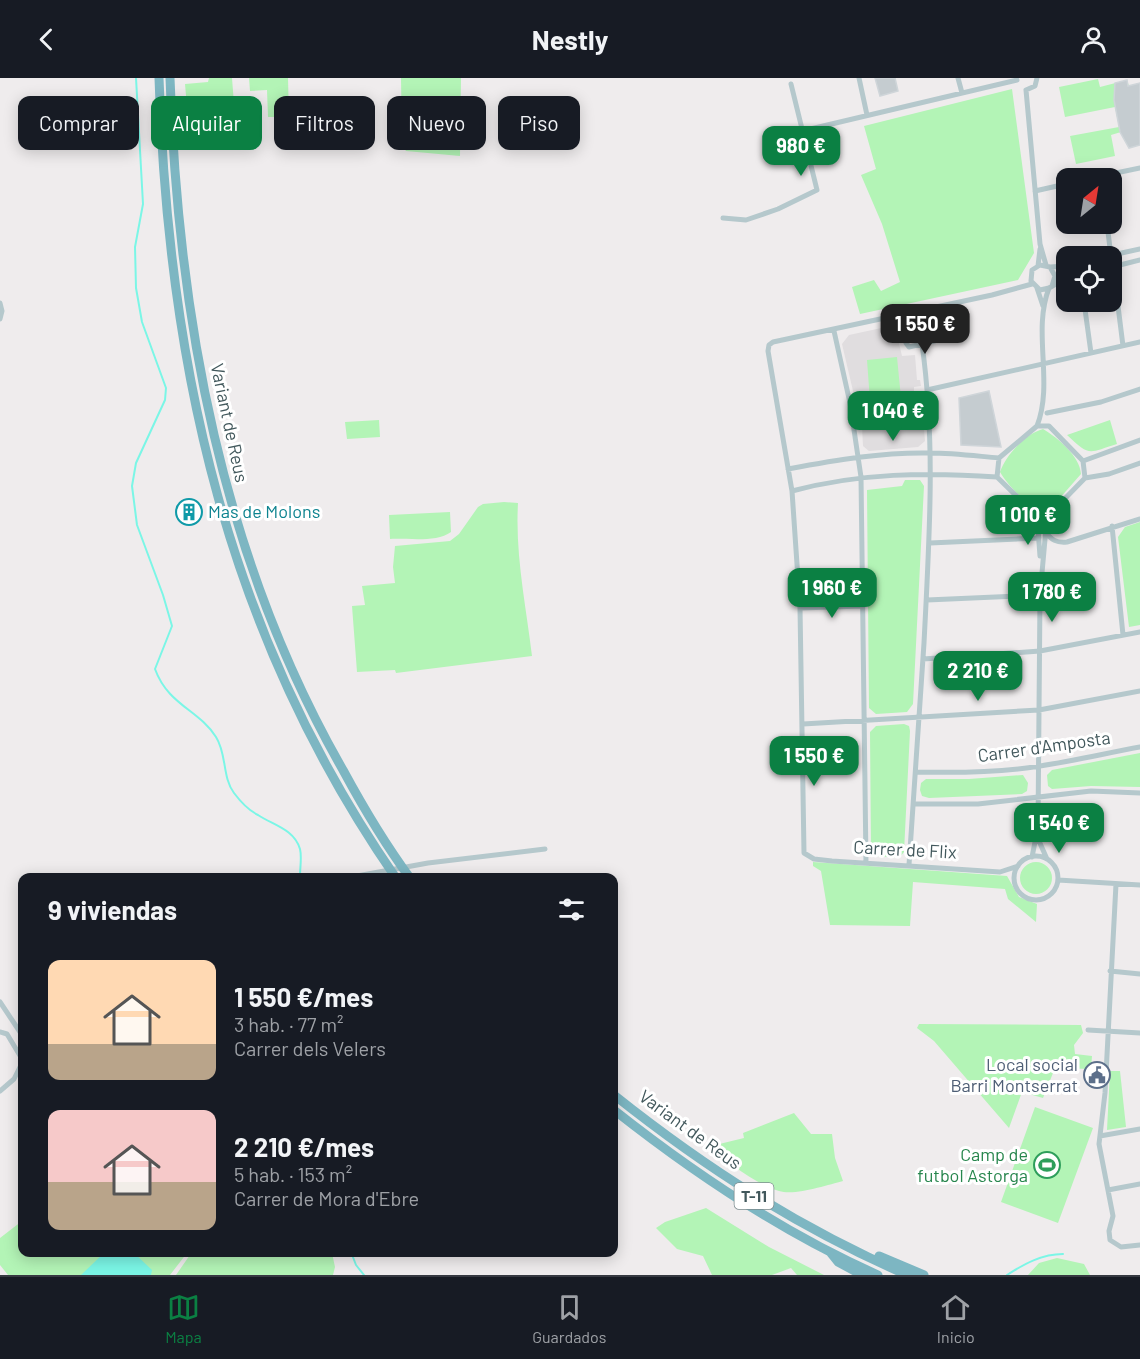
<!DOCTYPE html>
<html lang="es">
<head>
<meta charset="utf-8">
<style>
	body { margin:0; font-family:Barlow,sans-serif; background:#20242c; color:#f1f3f6; height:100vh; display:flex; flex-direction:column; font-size:22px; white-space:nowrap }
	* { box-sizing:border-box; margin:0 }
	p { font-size:20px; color:#9ea1a6 }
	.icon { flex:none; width:33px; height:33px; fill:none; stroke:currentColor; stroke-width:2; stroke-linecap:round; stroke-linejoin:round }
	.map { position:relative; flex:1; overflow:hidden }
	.panel { position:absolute; left:18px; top:795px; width:600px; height:384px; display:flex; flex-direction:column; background:#171b24; border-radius:12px; box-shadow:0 3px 15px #0003 }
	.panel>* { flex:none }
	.banner { position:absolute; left:18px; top:18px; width:600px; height:54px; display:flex; gap:12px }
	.needle { width:39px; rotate:30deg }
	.tools { position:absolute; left:1056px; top:90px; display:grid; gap:12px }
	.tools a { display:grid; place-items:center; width:66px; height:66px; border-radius:12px; background:#171b24; box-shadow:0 3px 15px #0003; font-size:30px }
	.price { position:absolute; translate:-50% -51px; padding:0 14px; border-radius:12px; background:#0b8043; color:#fff; font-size:20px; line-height:39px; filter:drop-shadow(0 2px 3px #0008) }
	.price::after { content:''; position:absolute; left:50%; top:36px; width:18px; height:14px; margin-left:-9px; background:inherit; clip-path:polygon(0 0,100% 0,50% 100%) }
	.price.active { background:#222; color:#fff }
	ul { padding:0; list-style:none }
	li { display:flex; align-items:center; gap:18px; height:150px; padding:0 30px }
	li span { display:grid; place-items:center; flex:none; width:168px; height:120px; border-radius:12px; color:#555 }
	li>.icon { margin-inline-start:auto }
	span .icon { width:72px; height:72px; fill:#fffc; stroke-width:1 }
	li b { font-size:26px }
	h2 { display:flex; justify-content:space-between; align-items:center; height:72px; padding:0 30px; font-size:26px }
	.tag { padding:0 21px; border-radius:12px; background:#171b24; box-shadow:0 3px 15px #0003; font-size:21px; line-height:54px }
	.tag.active { background:#0b8043; color:#fff }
	header { display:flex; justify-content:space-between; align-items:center; height:78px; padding:0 30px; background:#171b24; font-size:27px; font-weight:700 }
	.tabs { display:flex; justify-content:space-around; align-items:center; height:84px; border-top:2px solid #363941; background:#171b24; font-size:16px; color:#9ea1a6 }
	.tabs a { display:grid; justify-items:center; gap:3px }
	.tabs .active { color:#0b8043 }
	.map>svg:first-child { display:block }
	.education { fill:#e0dddf }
	.green { fill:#b3f4b6 }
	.water { fill:#7bf6e6 }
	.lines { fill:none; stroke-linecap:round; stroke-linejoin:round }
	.stream { stroke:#7bf6e6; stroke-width:2 }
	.building { fill:#c5ccd0; stroke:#cfd5d9; stroke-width:1.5 }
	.street { stroke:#b5c8cc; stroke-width:5 }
	.highway { stroke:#7db6c2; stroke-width:9 }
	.labels { text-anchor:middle; stroke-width:6; stroke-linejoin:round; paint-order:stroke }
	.shield { fill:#fff; stroke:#7b8a8d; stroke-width:1.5 }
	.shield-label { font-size:16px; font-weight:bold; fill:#42585c }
	.street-label { font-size:18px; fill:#42585c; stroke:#fff }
	.culture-label { font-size:18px; fill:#0d838f; stroke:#fff; text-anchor:start }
	.service-label { font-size:18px; fill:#4e5e75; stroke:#fff; text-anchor:end }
	.leisure-label { font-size:18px; fill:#27864d; stroke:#fff; text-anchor:end }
</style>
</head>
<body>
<header><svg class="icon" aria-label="back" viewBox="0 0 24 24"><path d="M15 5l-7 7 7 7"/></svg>Nestly<svg class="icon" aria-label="person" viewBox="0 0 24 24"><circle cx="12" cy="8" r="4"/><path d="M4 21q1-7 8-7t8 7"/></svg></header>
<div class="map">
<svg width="1140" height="1197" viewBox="0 0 1140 1197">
	<rect width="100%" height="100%" fill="#efeced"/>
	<path class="education" d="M886 249 896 253 902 278 915 277 917 302H920L921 308 914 309V314H921L922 326 916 327V333H923L924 345 917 346 918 351H924L925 363 918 369 869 373 863 368 861 330H857L842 266 849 257Z"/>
	<path class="green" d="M209 0H232L234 26 187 29 185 6 208 4Z
		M249 0H288L289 39H268L267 12 250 13Z
		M401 0H461L460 78 406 73 402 67Z
		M1098 1 1100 9 1127 2 1129 8 1140 5 1121 54 1111 57 1115 78 1076 86 1070 58 1119 49 1115 29 1065 39 1059 9Z
		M1012 11 1034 175 1018 202 860 236 852 209 874 202 881 213 900 204 882 146 861 97 876 91 864 48Z
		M927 240 931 257 912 261 908 244Z
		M897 279 901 320 870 323 867 282Z
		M379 342 380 359 347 361 345 344Z
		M1110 342 1117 366C1088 375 1090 379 1067 357Z
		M1043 351C1058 360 1080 378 1081 396L1052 429 1043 434C1028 428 1008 408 1000 394 1006 377 1025 356 1043 351Z
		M905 402H920L924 408 913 626 907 634 876 636 869 630 867 412 902 408Z
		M504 424 518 425C515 477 526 527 532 578L396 595 395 592 357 594 352 528 365 527 362 508 395 505 393 489 395 468 450 463 459 456 478 429 483 426Z
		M450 434 451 454C436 465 408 460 390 461L389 437Z
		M1140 444V547L1129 549 1118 459 1125 449Z
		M904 646 909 648 910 653 904 774 899 780 876 778 871 772 870 654 876 648Z
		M1140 675V709L1091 708 1052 711 1048 708 1047 697 1052 692Z
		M1023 697 1028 705 1027 713 1022 716 929 720 922 718 920 712 921 705 926 701H969Z
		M813 784 1007 798 1019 819 1037 826 1036 844 1008 821 1005 811 913 804 910 848 830 847 821 793 813 788Z
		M1020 800a16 16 0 1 1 32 0a16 16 0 1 1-32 0Z
		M919 946 1081 947 1083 955 1074 967 1075 976 1092 978 1091 991 1055 990 1043 1020 1022 1014 1009 1050 934 963 917 950Z
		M1110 993H1120L1126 1049 1107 1052Z
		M1035 1029 1093 1050 1058 1145 1001 1124Z
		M794 1035 811 1056H832L835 1080 843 1103C827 1107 795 1118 779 1113 758 1108 726 1082 707 1069L744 1060 743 1055Z
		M706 1130 769 1169 824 1197H797L791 1190 772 1197H712L703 1178 677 1171 656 1150 665 1144Z
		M22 1143V1174L187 1175 170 1197H8L0 1187V1160Z
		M192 1174 332 1175 335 1189 333 1197H176Z
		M1057 1180 1084 1186 1090 1197H1028L1039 1185Z"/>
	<path class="water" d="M105 1174 134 1175 152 1192 151 1197H81Z"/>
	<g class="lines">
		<path class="stream" d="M136 0 143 126 135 169 136 210 142 244 166 310 165 322 136 385 132 408 137 447 163 517 172 548 155 591C168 627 199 632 216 659 227 676 222 699 234 715 240 723 250 733 258 737 273 747 294 751 300 771 302 779 300 789 300 798
			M351 1174 356 1187 364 1197
			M1007 1197C1024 1186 1042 1176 1063 1176"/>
	</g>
	<path class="building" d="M875 0H895L898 13 880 18Z
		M1127 2 1128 8 1140 5V67L1129 70 1120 54 1114 22 1115 5Z
		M989 313 1001 369 961 367 959 320Z"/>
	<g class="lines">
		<path class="street" d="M859 0 867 37
			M958 0 962 15
			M1026 12 1040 166 1046 187
			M1026 12 1035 8 1037 0
			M802 53 1017 2
			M1092 100 1140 90
			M1035 113 1066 106
			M723 140 746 142 778 131 817 112 791 6
			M1107 146 1111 178
			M1108 178 1140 171
			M1038 188 1040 171
			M1113 188 1123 268
			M1050 189 1066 188
			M1112 189 1140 182
			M1052 208 1055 198 1050 189 1040 187 1032 192 1031 203 1040 212 1049 210 1066 200
			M1037 210 1043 228
			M1084 224 1091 275
			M0 225 2 233 0 241
			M900 238 906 265 909 269 938 262 933 231
			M834 253 850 325 861 399 866 785
			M927 312 1140 264
			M1047 335 1101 324 1140 311
			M1037 348H1049L1083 383 1085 400 1047 439 1037 438 997 399 999 380Z
			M1037 348C1054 304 1032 254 1049 210
			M1083 383 1140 362
			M788 391C836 382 882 374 930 375 953 375 976 378 999 380
			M1085 400 1109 396 1140 385
			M792 413C859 395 927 394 997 399
			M1037 438 1040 478
			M1047 439 1040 517 1038 749 1039 763 1047 781
			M1112 448 1123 557
			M1045 454C1052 462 1056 465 1067 464L1140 441
			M930 465 1039 460
			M927 522 1040 517
			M800 530 863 528
			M923 581 1040 573 1140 554
			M803 646 1039 632 1140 613
			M916 694C957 695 999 695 1040 688 1074 683 1107 675 1140 669
			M914 726H978L1091 713 1140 715
			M1014 800a22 22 0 1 1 44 0a22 22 0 1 1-44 0Z
			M1032 779 1036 759
			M909 787C914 713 919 639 924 565 929 465 936 366 922 266
			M1018 788 1000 794 832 783 814 781 804 775 800 530 792 413 768 273 769 267 773 264 992 217 1032 206
			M346 800 428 785 545 771
			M1058 802 1140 807
			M1116 806 1105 1015 1099 1066 1113 1138 1109 1153 1110 1162 1121 1169 1140 1167
			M1110 893 1140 896
			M0 924 22 957
			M1088 952 1140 955
			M0 954 7 956 22 981
			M0 1013 14 1001 22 985
			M1100 1058 1140 1051
			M1108 1112 1140 1106"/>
		<path class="highway" d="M159 0C168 291 228 558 396 800
			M170 0C178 241 222 481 343 692 363 729 385 766 410 800
			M614 1017C707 1091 798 1149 907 1197
			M614 1032C695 1096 783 1155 878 1197
			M830 1174 838 1184 862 1197
			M879 1178 924 1197"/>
	</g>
	<defs>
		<symbol id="building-ring" viewBox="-11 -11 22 22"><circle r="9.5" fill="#fff" stroke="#0f9aa8" stroke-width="1.5"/><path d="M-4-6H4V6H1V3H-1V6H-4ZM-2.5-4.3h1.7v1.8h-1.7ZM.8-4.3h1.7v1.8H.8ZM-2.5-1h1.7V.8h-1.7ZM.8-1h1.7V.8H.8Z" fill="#0f9aa8"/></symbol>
		<symbol id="civic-ring" viewBox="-11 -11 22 22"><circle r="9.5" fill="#fff" stroke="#5c6f8a" stroke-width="1.5"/><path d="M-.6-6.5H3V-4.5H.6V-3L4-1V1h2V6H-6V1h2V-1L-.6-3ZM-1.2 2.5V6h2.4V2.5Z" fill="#5c6f8a"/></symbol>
		<symbol id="stadium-ring" viewBox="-11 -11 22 22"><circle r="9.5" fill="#fff" stroke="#2e9e5b" stroke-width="1.5"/><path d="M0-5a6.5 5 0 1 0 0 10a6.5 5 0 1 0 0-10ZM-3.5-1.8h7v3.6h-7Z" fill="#2e9e5b"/></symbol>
	</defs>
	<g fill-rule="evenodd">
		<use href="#building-ring" x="174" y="419" width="30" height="30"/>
		<use href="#civic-ring" x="1082" y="982" width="30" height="30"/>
		<use href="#stadium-ring" x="1032" y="1072" width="30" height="30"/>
	</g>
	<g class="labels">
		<rect class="shield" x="734.5" y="1105" width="39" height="26" rx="4.5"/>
		<g class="shield-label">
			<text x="754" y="1124">T-11</text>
		</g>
		<g class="street-label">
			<text transform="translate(229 345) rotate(78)" y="6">Variant de Reus</text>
			<text transform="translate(1044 669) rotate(-8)" y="6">Carrer d'Amposta</text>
			<text transform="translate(905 772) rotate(3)" y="6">Carrer de Flix</text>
			<text transform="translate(690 1052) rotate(36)" y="6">Variant de Reus</text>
		</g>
		<g class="culture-label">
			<text x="208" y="440">Mas de Molons</text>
		</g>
		<g class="service-label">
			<text x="1078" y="993">Local social<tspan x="1078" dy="21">Barri Montserrat</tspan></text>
		</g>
		<g class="leisure-label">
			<text x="1028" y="1083">Camp de<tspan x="1028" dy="21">futbol Astorga</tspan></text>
		</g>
	</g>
</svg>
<div class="tools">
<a><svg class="needle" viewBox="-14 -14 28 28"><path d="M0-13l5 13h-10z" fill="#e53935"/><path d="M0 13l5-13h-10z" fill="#9ea1a6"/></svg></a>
<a><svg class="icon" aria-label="locate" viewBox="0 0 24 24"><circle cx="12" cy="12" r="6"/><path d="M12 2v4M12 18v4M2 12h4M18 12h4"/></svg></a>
</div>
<b class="price" style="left:801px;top:99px">980 €</b>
<b class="price active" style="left:925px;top:277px">1 550 €</b>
<b class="price" style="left:893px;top:364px">1 040 €</b>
<b class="price" style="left:1028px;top:468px">1 010 €</b>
<b class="price" style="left:832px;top:541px">1 960 €</b>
<b class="price" style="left:1052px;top:545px">1 780 €</b>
<b class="price" style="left:978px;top:624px">2 210 €</b>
<b class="price" style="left:814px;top:709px">1 550 €</b>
<b class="price" style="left:1059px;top:776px">1 540 €</b>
<div class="banner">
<a class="tag">Comprar</a>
<a class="tag active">Alquilar</a>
<a class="tag">Filtros</a>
<a class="tag">Nuevo</a>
<a class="tag">Piso</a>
</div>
<section class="panel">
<h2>9 viviendas<svg class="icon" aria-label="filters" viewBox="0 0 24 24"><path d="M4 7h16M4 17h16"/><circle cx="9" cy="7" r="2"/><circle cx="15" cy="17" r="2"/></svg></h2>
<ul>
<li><span style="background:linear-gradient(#ffd9b3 70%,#b9a48a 0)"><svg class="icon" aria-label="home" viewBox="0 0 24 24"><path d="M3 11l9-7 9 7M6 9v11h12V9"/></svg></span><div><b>1 550 €/mes</b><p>3 hab. · 77 m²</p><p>Carrer dels Velers</p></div></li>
<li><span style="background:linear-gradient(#f6c9c9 60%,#b9a48a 0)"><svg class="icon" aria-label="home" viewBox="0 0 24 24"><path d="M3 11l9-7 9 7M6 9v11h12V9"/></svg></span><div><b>2 210 €/mes</b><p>5 hab. · 153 m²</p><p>Carrer de Mora d'Ebre</p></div></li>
</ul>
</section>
</div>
<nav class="tabs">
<a class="active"><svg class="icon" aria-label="map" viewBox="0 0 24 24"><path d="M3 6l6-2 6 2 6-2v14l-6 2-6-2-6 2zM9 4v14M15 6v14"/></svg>Mapa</a>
<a><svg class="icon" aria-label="saved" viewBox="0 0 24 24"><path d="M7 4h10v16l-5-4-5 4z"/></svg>Guardados</a>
<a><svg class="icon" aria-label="home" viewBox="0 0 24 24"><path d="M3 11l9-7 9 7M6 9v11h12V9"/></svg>Inicio</a>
</nav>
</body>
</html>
